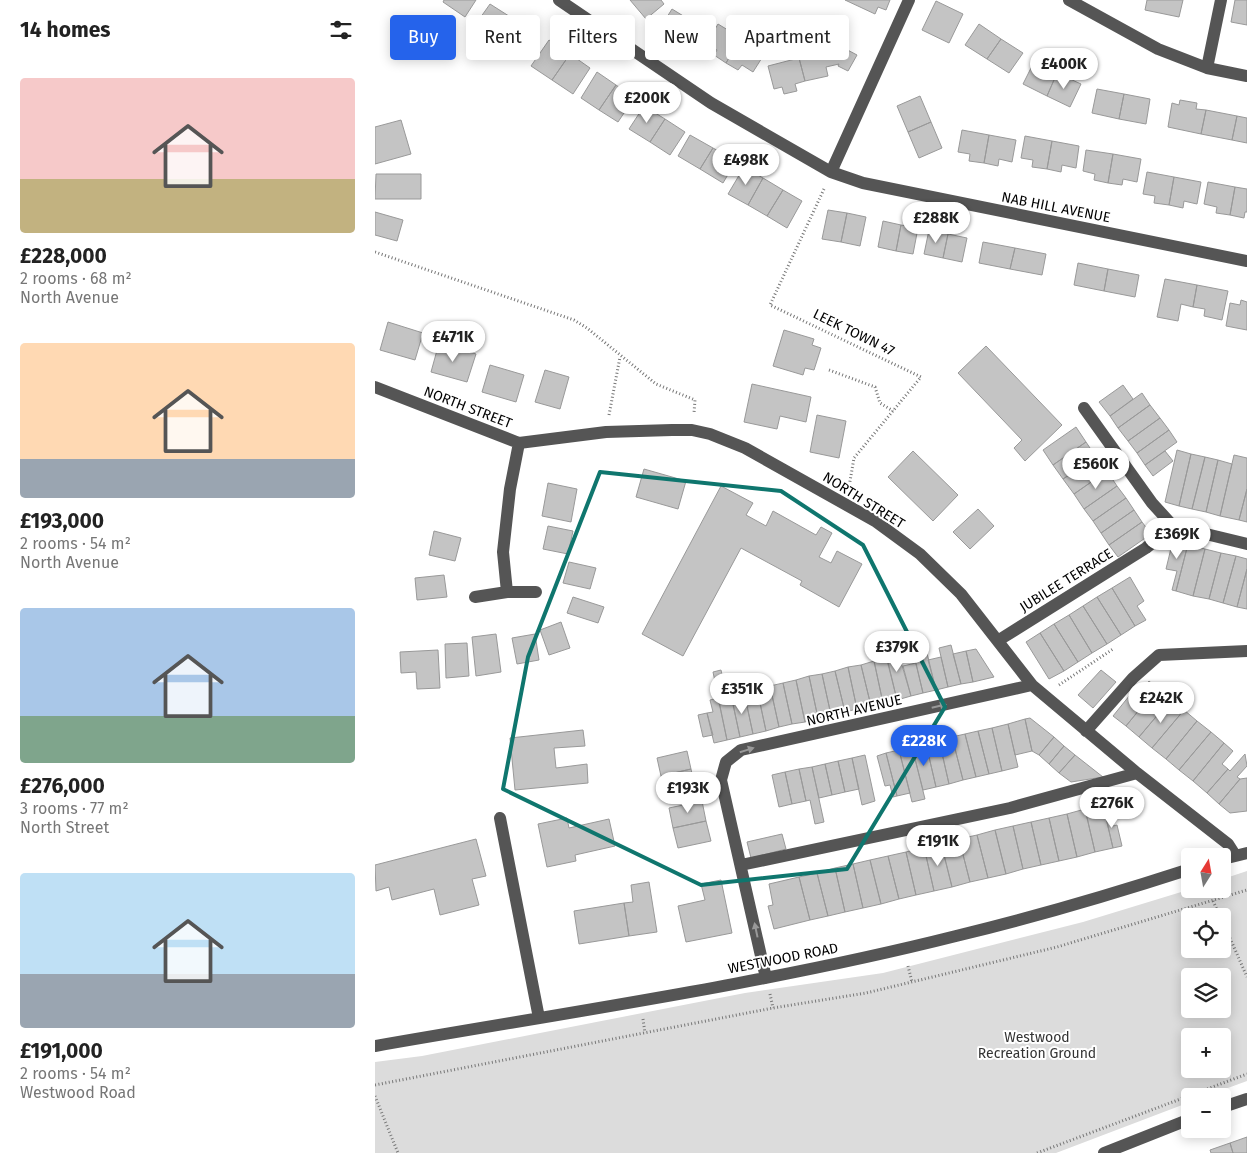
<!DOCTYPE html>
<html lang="en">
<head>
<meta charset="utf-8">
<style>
	body { margin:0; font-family:"Fira Sans",sans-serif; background:#f6f6f6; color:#222; height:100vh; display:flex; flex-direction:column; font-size:19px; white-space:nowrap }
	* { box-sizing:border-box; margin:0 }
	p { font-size:16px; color:#767676 }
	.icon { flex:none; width:28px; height:28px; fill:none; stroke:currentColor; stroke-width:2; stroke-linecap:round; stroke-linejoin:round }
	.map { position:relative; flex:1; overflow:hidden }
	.sheet { display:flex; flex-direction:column; background:#fff; width:375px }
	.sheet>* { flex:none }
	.guide { position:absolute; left:15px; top:15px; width:475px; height:45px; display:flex; gap:10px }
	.needle { width:32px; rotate:11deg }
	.tools { position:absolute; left:806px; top:848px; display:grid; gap:10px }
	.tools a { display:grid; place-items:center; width:50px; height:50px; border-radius:5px; background:#fff; box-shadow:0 2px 12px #0003; font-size:25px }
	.price { position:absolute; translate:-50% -42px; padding:0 11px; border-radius:18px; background:#fff; color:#222; font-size:16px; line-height:32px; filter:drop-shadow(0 1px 2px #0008) }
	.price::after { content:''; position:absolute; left:50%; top:30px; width:15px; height:11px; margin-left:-8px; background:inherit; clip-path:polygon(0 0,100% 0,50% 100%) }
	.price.selected { background:#2563eb; color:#fff }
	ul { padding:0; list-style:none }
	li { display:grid; align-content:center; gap:10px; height:265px; padding:0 20px }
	li span { display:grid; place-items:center; height:155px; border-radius:5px; color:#555 }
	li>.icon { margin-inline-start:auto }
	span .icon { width:90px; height:90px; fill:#fffc; stroke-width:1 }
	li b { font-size:21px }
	h2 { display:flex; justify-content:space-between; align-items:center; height:60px; padding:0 20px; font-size:21px }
	.pill { padding:0 18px; border-radius:5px; background:#fff; box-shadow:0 2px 12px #0003; font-size:18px; line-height:45px }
	.pill.selected { background:#2563eb; color:#fff }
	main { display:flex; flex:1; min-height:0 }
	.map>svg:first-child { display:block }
	.green { fill:#dcdcdc; fill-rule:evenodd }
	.building { fill:#c4c4c4; stroke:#999 }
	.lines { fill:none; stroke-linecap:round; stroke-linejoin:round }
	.path { stroke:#777; stroke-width:3; stroke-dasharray:1 2.5; stroke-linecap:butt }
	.minor { stroke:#555; stroke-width:12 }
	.oneway { fill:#999 }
	.marked { fill:none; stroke:#0f766e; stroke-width:4; stroke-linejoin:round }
	.labels { text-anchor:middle; stroke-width:4; stroke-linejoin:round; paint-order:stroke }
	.street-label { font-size:14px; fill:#000; stroke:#fff }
	.park-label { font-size:14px; fill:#333; stroke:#fff }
</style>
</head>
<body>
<main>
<section class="sheet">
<h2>14 homes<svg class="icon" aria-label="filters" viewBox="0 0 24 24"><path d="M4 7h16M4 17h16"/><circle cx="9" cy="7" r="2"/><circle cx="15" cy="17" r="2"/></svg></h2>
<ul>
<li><span style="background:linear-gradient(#f6c9c9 65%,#c2b280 0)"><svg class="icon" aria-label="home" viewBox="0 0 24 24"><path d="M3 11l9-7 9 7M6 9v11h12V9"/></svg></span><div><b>£228,000</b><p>2 rooms · 68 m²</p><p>North Avenue</p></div></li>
<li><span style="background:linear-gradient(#ffd9b3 75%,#9aa5b1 0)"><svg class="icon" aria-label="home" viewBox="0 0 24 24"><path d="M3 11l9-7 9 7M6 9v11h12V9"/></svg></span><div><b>£193,000</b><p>2 rooms · 54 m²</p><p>North Avenue</p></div></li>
<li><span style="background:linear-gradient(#a9c7e8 70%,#7fa58c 0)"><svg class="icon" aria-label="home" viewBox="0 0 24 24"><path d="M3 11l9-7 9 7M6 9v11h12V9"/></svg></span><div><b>£276,000</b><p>3 rooms · 77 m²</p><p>North Street</p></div></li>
<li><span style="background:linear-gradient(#bfe0f5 65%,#9aa5b1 0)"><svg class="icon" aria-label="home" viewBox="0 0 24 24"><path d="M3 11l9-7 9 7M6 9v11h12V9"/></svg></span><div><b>£191,000</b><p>2 rooms · 54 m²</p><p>Westwood Road</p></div></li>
</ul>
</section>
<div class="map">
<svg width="872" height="1153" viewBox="0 0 872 1153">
	<rect width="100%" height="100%" fill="#fff"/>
	<path class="green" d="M872 871V1081L831 1096H815V1102L681 1153H0V1062L47 1056 370 993 508 973 708 922 816 889H848V879ZM815 916H848V949H815ZM815 976H848V1009H815ZM815 1036H848V1069H815Z"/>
	<path class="building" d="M69 0H101L90 17 68 2Z
		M255 0H286L289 4 271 19Z
		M470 0H515L511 10 503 7 500 14Z
		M772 0H808L804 17 770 10Z
		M860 0H872V25L856 22Z
		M561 1 588 14 574 43 547 30Z
		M115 4 137 18 120 42 98 28Z
		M297 9 323 25 308 49 282 33Z
		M137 18 158 33 142 57 120 42Z
		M343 24 366 38 351 63 339 55 342 50 332 43Z
		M604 24 626 39 612 59 590 45Z
		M366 38 390 53 378 72 367 65 363 70 351 63Z
		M626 39 648 53 634 73 612 59Z
		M174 40 195 54 177 80 156 66Z
		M467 47 482 55 473 71 463 66 464 64 451 67 453 76 430 81 424 58Z
		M195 54 215 68 198 94 177 80Z
		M424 58 430 81 420 84 422 91 409 94 407 87 399 89 393 66Z
		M659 62 682 73 672 96 648 84Z
		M222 72 241 85 224 110 206 98Z
		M682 73 706 84 695 107 672 96Z
		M241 85 259 98 243 122 224 110Z
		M722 89 749 94 744 119 717 113Z
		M749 94 775 99 771 124 744 119Z
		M545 96 556 122 533 132 522 106Z
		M805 100 822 103 821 109 831 110 826 134 793 127 797 103 804 105Z
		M269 106 290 119 275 142 254 129Z
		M831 110 862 116 857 140 826 134Z
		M862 116 872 118V143L857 140Z
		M290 119 310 132 295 155 275 142Z
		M26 120 36 154 0 164V127Z
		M556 122 567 148 544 158 533 132Z
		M587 130 614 135 609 163 594 161 595 154 583 152Z
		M315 135 338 148 325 169 303 156Z
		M614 135 641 140 637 162 624 159 623 166 609 163Z
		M650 136 677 141 672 169 657 167 658 160 646 158Z
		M677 141 704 146 701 168 687 165 686 172 672 169Z
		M338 148 361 161 348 183 325 169Z
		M711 150 738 154 733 183 719 180 720 174 708 171Z
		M738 154 766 159 762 182 748 179 747 185 733 183Z
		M369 167 388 178 373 205 353 194Z
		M772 172 799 177 794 205 779 203 780 196 768 194Z
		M1 174H46V199H0Z
		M799 177 826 182 822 204 809 201 808 208 794 205Z
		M388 178 408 190 392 216 373 205Z
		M833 182 860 187 855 215 841 213 842 207 829 204Z
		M860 187 872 189V212H870L869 218 855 215Z
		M408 190 427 201 412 228 392 216Z
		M453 210 472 213 466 242 447 239Z
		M0 212 28 220 22 241 0 235Z
		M472 213 491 217 485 246 466 242Z
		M508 221 526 225 521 251 503 247Z
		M526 225 543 228 538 254 521 251Z
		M554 230 573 234 568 258 549 254Z
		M573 234 592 238 587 262 568 258Z
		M608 242 640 248 635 269 604 263Z
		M640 248 671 254 667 275 635 269Z
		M703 263 733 269 729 291 699 285Z
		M733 269 764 275 760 297 729 291Z
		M790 279 822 285 818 307 806 304 803 321 782 317Z
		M822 285 853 291 847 320 829 316 830 309 818 307Z
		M866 300 872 302V330L851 326 855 303 865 305Z
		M13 322 48 333 40 360 5 350Z
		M409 330 439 339 437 345 446 348 439 370 430 368 428 375 398 366Z
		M64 343 101 354 92 382 56 372Z
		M611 346 687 425 650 461 639 448 647 440 583 373Z
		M115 365 149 375 141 402 107 392Z
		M170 370 194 377 185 409 160 402Z
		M377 384 436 397 431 422 405 416 402 429 369 422Z
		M748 385 758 399 735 416 724 402Z
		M767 393 775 405 743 428 735 416Z
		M775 405 785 418 753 441 743 428Z
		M442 415 471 421 464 458 435 452Z
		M785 418 794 430 762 453 753 441Z
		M701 427 711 442 678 465 668 450Z
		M794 430 802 442 770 465 762 453Z
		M711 442 721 457 688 479 678 465Z
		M802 450 816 454 804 506 790 502Z
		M538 451 583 495 558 521 513 477Z
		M790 451 798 461 778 476 770 465Z
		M816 454 830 457 817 509 804 506Z
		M859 455 872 458V489L864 520 845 516Z
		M721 457 732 471 699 494 688 479Z
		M830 457 843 460 831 512 817 509Z
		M843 460 857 464 845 516 831 512Z
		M269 469 311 481 303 509 261 497Z
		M732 471 742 486 709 509 699 494Z
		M173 483 202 489 196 522 167 516Z
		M346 486 378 503 371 515 391 526 398 511 441 535 446 527 457 533 444 557 456 563 462 551 487 564 464 607 425 585 427 581 366 548 308 656 267 634Z
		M742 486 751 498 718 521 709 509Z
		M872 489V522L864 520Z
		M751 498 759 510 726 533 718 521Z
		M603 509 619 526 595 549 578 532Z
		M759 510 767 522 734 545 726 533Z
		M767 522 776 534 743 557 734 545Z
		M173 526 198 531 193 554 168 549Z
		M59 531 86 538 80 561 54 555Z
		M798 540 813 544 801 591 797 590 802 571 791 569Z
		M813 544 830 549 818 596 801 591Z
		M830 549 846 553 834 599 818 596Z
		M846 553 861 556 848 603 834 599Z
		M861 556 872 559V569L862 607 848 603Z
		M194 562 221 568 215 589 188 583Z
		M872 569V609L862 607Z
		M69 575 72 597 42 600 40 578Z
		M755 577 769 601 762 606 771 620 760 626 737 588Z
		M737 588 760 626 746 635 722 597Z
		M198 597 229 607 223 623 192 613Z
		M722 597 746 635 732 644 708 606Z
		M708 606 732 644 717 653 694 615Z
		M694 615 717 653 703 662 679 624Z
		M186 622 195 648 174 655 165 630Z
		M679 624 703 662 689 671 665 633Z
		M665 633 689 671 674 679 651 642Z
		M121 634 126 672 101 676 97 637Z
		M160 634 164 660 142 664 137 638Z
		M92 643 94 676 71 678 70 644Z
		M521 645 536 696 522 700 509 648Z
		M576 645 586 684 573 687 564 648Z
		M551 649 561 690 548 693 538 652Z
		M601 649 619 677 598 682 591 651Z
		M63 650 65 688 42 689 41 672 26 673 25 652Z
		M591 651 598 682 586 684 578 654Z
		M566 657 573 687 561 690 553 660Z
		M512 658 522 700 508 703 499 661Z
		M499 661 508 703 496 706 486 665Z
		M541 663 548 693 536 696 528 666Z
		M486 665 496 706 482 709 473 667Z
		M473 667 482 709 470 712 460 671Z
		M346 670 352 696 356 695 365 737 352 740 338 672Z
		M726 670 741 682 718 708 703 695Z
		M460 671 470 712 456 715 447 674Z
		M447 674 456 715 443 718 434 676Z
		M434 676 443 718 430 722 421 680Z
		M421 680 430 722 417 724 408 683Z
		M774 681 782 688 751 726 738 716 759 690 763 693Z
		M408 683 417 724 404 727 395 686Z
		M395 686 404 727 391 731 382 689Z
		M782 688 796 699 764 737 751 726Z
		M382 689 391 731 378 734 369 692Z
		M369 692 378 734 365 737 356 695Z
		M343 698 352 740 339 743 332 713 338 712 335 700Z
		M796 699 809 710 777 748 764 737Z
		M809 710 822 721 791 759 777 748Z
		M332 713 338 735 328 737 323 715Z
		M655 718 679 737 664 755 657 751 650 719Z
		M650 719 657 751 640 755 633 724Z
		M822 721 836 732 804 770 791 759Z
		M633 724 643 767 627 771 617 728Z
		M617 728 627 771 614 774 603 731Z
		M208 730 210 746 179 748 181 768 212 764 213 783 140 790 135 738Z
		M603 731 614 774 601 777 590 734Z
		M836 732 849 743 818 781 804 770Z
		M590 734 601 777 588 780 577 737Z
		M577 737 588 780 574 784 564 740Z
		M679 737 689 746 674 764 664 755Z
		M564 740 574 784 561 787 551 744Z
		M849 743 858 751 847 764 853 769 832 793 818 781Z
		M551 744 561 787 548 790 537 747Z
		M689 746 700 755 684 773 674 764Z
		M537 747 550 799 537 802 524 750Z
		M524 750 535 793 522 796 511 753Z
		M312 751 316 769 286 776 282 758Z
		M511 753 522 796 518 797 515 785 510 786 502 756Z
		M870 754 872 766 862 777 865 779 844 804 832 793 853 769 855 771Z
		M490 755 500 801 487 805 477 758Z
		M700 755 728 777 696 782 684 773Z
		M477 758 484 789 470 792 463 761Z
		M463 761 470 792 457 795 450 764Z
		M450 764 457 795 444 798 437 767Z
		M437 767 449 822 440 824 435 800 431 801 424 769Z
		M316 769 320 788 289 794 286 776Z
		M424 769 431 801 417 804 410 772Z
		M410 772 417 804 404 807 397 775Z
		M872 778V811L855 813 844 804 865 779Z
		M327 801 331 821 298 828 294 808Z
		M733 804 738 826 742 825 747 846 738 848 728 805Z
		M728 805 738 848 720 852 710 809Z
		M710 809 720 852 702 857 692 814Z
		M692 814 702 857 684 861 674 818Z
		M192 818 194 828 234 819 240 846 200 855 201 861 172 867 163 824Z
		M674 818 684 861 666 865 656 822Z
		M331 821 336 841 303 848 298 828Z
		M656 822 666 865 648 869 638 826Z
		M638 826 648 869 631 874 620 830Z
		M620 830 631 874 613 878 602 835Z
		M407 834 411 849 376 858 372 842Z
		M602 835 613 878 595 882 584 839Z
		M101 839 111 876 97 879 104 905 65 915 59 889 17 900 14 887 1 891 0 865Z
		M584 839 595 882 577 887 566 843Z
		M566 843 577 887 559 891 549 847Z
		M549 847 559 891 541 895 531 852Z
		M531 852 541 895 524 899 513 856Z
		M513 856 524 899 506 904 495 860Z
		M495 860 506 904 488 908 478 864Z
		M478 864 488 908 470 912 460 868Z
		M460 868 470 912 453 916 442 873Z
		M442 873 453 916 435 920 424 877Z
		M424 877 435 920 399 929 393 906 398 905 394 884Z
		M346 880 357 933 311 942 303 906 330 900 326 884Z
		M274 882 282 932 254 936 249 903 258 902 256 885Z
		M249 903 254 936 204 944 199 911Z
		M872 1137V1153H858L855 1143Z
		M855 1143 858 1153H836L835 1150Z"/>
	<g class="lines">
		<path class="path" d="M449 189 395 305 546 377 479 458 474 487
			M0 252 199 320 212 328 281 384 320 400 319 413
			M454 370 500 387 505 403 518 411
			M234 415 245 357
			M684 685 738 649
			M838 901 845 916
			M848 922 872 977
			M533 966 537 982
			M395 994 398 1008
			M268 1019 270 1033
			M0 1085 398 1008 491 993 682 947 872 890
			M0 1096 23 1153
			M662 1153 872 1074"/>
		<path class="minor" d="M184 0 336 103 456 172 488 183 872 261
			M694 0 783 49 832 68 872 76
			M832 68 846 0
			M456 172 534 0
			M0 387 144 443 231 432 297 430H317L335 434 370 448 500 521 545 554 586 594 657 685 762 773 853 844 860 855
			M709 408 777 503 798 526 872 544
			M132 592 128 552 135 489 144 443
			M100 597 132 592H161
			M624 640 771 548 798 526
			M711 731 758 678 784 655 872 651
			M125 818 164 1018
			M848 859 872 853
			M366 865 635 808 762 773
			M391 978 346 780 351 762 366 750 657 685
			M0 1046C194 1012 390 984 581 936 660 917 738 894 815 869
			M848 1107 872 1099
			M729 1153 815 1119"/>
	</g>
	<defs><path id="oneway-solid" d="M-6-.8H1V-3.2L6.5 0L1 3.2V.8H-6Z" transform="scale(1.25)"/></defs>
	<g class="oneway">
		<use href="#oneway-solid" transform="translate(564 706) rotate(-13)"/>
		<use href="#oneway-solid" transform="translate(372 750) rotate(-17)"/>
		<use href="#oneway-solid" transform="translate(381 930) rotate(-102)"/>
	</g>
	<path class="marked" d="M225 472 406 491 488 545 570 707 472 869 326 885 128 789 153 657Z"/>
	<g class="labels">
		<g class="street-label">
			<text transform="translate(681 207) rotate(11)" y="5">NAB HILL AVENUE</text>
			<text transform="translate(479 332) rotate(26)" y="5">LEEK TOWN 47</text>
			<text transform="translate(93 407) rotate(21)" y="5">NORTH STREET</text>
			<text transform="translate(489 500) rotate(32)" y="5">NORTH STREET</text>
			<text transform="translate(691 580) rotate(-32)" y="5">JUBILEE TERRACE</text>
			<text transform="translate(479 710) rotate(-13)" y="5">NORTH AVENUE</text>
			<text transform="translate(408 958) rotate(-11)" y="5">WESTWOOD ROAD</text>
		</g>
		<g class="park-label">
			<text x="662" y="1042">Westwood<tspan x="662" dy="16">Recreation Ground</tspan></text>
		</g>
	</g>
</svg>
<div class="tools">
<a><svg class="needle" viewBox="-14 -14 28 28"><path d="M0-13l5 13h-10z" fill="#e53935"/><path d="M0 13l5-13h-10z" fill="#767676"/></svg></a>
<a><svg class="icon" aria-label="locate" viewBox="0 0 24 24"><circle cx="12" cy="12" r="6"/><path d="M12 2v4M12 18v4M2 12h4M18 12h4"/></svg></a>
<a><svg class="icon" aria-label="layers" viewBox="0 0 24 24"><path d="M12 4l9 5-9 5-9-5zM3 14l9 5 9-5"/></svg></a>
<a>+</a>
<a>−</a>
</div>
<b class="price" style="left:689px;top:90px">£400K</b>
<b class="price" style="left:272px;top:124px">£200K</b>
<b class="price" style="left:371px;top:186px">£498K</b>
<b class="price" style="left:561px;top:244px">£288K</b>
<b class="price" style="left:78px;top:363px">£471K</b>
<b class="price" style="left:721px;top:490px">£560K</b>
<b class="price" style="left:802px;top:560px">£369K</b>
<b class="price" style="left:522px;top:673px">£379K</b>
<b class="price" style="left:367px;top:715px">£351K</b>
<b class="price" style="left:786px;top:724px">£242K</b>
<b class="price selected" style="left:549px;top:767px">£228K</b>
<b class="price" style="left:313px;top:814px">£193K</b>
<b class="price" style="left:737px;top:829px">£276K</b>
<b class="price" style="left:563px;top:867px">£191K</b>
<div class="guide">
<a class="pill selected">Buy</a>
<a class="pill">Rent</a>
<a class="pill">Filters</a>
<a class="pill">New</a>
<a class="pill">Apartment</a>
</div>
</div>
</main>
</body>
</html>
